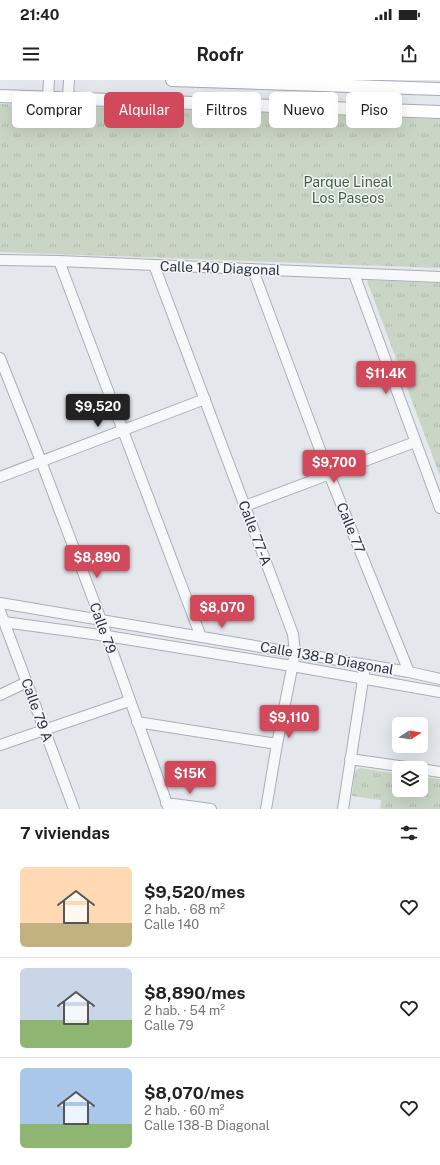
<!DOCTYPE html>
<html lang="es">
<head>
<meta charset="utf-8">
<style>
	body { margin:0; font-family:"Public Sans",sans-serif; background:#f2f2f2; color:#222; height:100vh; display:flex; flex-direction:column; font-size:15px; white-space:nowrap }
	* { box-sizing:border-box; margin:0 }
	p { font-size:13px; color:#767676 }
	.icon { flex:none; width:22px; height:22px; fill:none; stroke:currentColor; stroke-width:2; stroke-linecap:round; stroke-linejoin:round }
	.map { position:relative; height:729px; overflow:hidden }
	.side { display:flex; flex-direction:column; background:#fff; flex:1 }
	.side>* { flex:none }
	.banner { position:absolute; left:12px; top:12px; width:416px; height:36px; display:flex; gap:8px }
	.needle { width:26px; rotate:78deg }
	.fabs { position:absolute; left:392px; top:637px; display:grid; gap:8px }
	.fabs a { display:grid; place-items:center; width:36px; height:36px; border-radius:6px; background:#fff; box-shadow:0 4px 16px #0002; font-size:20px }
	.price { position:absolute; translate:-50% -34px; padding:0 9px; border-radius:4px; background:#d1495b; color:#fff; font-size:13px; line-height:26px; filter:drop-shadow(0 1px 2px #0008) }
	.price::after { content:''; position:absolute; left:50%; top:24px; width:12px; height:9px; margin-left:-6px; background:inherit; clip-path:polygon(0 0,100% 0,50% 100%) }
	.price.on { background:#222; color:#fff }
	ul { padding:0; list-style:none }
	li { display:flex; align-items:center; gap:12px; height:100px; padding:0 20px }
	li+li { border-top:1px solid #e0e0e0 }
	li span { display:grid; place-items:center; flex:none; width:112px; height:80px; border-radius:6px; color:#555 }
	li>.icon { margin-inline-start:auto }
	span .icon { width:48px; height:48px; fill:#fffc; stroke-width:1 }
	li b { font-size:17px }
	h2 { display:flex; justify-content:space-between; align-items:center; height:48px; padding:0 20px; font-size:17px }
	.tag { padding:0 14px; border-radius:6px; background:#fff; box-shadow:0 4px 16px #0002; font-size:14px; line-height:36px }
	.tag.on { background:#d1495b; color:#fff }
	.status { display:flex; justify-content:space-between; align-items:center; height:28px; padding:0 20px; background:#fff; direction:ltr }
	.status svg { height:11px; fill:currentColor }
	header { display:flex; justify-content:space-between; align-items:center; height:52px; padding:0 20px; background:#fff; font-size:18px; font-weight:700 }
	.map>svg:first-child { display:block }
	.park { fill:url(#park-tufts) }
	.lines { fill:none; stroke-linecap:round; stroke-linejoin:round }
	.minor-casing { stroke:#a9aeb7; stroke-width:12 }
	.major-casing { stroke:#a3abb8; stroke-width:14 }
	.minor { stroke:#f7f8fa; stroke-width:10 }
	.major { stroke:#fff; stroke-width:12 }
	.labels { text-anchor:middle; stroke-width:3; stroke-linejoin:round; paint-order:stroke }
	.park-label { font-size:14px; fill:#3f6138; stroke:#f4f6f9 }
	.street-label { font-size:14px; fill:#2b3445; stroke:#f4f6f9 }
</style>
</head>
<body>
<div class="status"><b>21:40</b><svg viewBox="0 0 49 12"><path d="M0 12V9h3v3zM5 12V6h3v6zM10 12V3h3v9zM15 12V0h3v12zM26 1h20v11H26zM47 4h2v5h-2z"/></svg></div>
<header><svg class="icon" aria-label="menu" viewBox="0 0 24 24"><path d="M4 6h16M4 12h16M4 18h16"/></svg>Roofr<svg class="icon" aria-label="share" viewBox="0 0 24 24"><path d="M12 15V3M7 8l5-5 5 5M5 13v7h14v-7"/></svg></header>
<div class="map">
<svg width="440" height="729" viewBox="0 0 440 729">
	<defs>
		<pattern id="park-tufts" width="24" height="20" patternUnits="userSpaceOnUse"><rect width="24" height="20" fill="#c9d6c5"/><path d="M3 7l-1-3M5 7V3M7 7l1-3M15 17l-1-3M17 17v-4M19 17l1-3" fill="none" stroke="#adb8ab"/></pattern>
	</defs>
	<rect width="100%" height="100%" fill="#e4e7ec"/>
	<path class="park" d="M0 24 440 39V188L0 172Z
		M368 200 440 203V396L367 201Z
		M360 688 399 694V710H421V697L440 699V729H380L381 720 352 716 355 691Z"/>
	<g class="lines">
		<defs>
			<path id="minor" d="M48 17 49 0
				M68 18 69 0
				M0 180 59 181 440 197
				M59 181 201 557
				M154 185 293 554 295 573 277 664 266 729
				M253 190 329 394 409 592
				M354 194 440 428
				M0 278 41 381 107 556 169 729
				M0 397 205 319
				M245 426 415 362
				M0 523 409 592 440 599
				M0 531 74 729
				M4 542 107 556 292 586 440 612
				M0 615 27 602
				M137 642 277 664
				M0 665 129 621
				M350 679 413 688
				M421 689 440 692
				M166 723 211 729
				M343 729 364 593"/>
			<path id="major" d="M172 0 440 9
				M0 16 440 32"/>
		</defs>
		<use href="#minor" class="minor-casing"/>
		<use href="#major" class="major-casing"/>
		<use href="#minor" class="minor"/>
		<use href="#major" class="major"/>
	</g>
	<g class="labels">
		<g class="park-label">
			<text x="348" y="107">Parque Lineal<tspan x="348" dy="16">Los Paseos</tspan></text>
		</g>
		<g class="street-label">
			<text transform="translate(220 188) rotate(2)" y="5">Calle 140 Diagonal</text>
			<text transform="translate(351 448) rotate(68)" y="5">Calle 77</text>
			<text transform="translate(255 453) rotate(69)" y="5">Calle 77-A</text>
			<text transform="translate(103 548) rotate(70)" y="5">Calle 79</text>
			<text transform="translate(327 578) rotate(10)" y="5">Calle 138-B Diagonal</text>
			<text transform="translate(37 630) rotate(70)" y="5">Calle 79 A</text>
		</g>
	</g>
</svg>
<div class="fabs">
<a><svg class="needle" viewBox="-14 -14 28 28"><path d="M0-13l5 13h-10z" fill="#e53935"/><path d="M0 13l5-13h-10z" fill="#767676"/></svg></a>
<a><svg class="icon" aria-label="layers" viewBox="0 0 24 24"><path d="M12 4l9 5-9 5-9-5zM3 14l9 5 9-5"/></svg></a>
</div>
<b class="price" style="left:386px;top:315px">$11.4K</b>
<b class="price on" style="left:98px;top:348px">$9,520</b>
<b class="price" style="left:334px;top:404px">$9,700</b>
<b class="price" style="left:97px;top:499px">$8,890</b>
<b class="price" style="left:222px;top:549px">$8,070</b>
<b class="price" style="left:289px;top:659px">$9,110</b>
<b class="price" style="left:190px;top:715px">$15K</b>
<div class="banner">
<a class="tag">Comprar</a>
<a class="tag on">Alquilar</a>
<a class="tag">Filtros</a>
<a class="tag">Nuevo</a>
<a class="tag">Piso</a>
</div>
</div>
<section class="side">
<h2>7 viviendas<svg class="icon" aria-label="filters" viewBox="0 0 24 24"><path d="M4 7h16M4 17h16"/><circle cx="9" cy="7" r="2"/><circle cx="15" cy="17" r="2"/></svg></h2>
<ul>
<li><span style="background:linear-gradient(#ffd9b3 70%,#c2b280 0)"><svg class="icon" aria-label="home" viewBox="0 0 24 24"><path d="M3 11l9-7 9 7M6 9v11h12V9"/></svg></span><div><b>$9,520/mes</b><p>2 hab. · 68 m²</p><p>Calle 140</p></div><svg class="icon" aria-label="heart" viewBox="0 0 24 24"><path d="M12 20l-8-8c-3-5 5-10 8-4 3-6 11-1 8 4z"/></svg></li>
<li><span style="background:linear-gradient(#c9d6e8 65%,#8fb573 0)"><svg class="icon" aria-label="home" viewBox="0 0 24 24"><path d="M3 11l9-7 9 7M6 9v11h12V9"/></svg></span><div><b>$8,890/mes</b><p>2 hab. · 54 m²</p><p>Calle 79</p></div><svg class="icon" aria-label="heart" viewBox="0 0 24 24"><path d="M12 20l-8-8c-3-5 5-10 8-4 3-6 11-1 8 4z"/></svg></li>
<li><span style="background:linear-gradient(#a9c7e8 70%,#8fb573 0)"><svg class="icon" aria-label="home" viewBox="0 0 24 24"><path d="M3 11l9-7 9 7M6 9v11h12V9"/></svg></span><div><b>$8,070/mes</b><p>2 hab. · 60 m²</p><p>Calle 138-B Diagonal</p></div><svg class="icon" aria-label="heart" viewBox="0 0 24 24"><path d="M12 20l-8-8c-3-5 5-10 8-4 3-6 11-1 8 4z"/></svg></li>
</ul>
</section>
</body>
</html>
